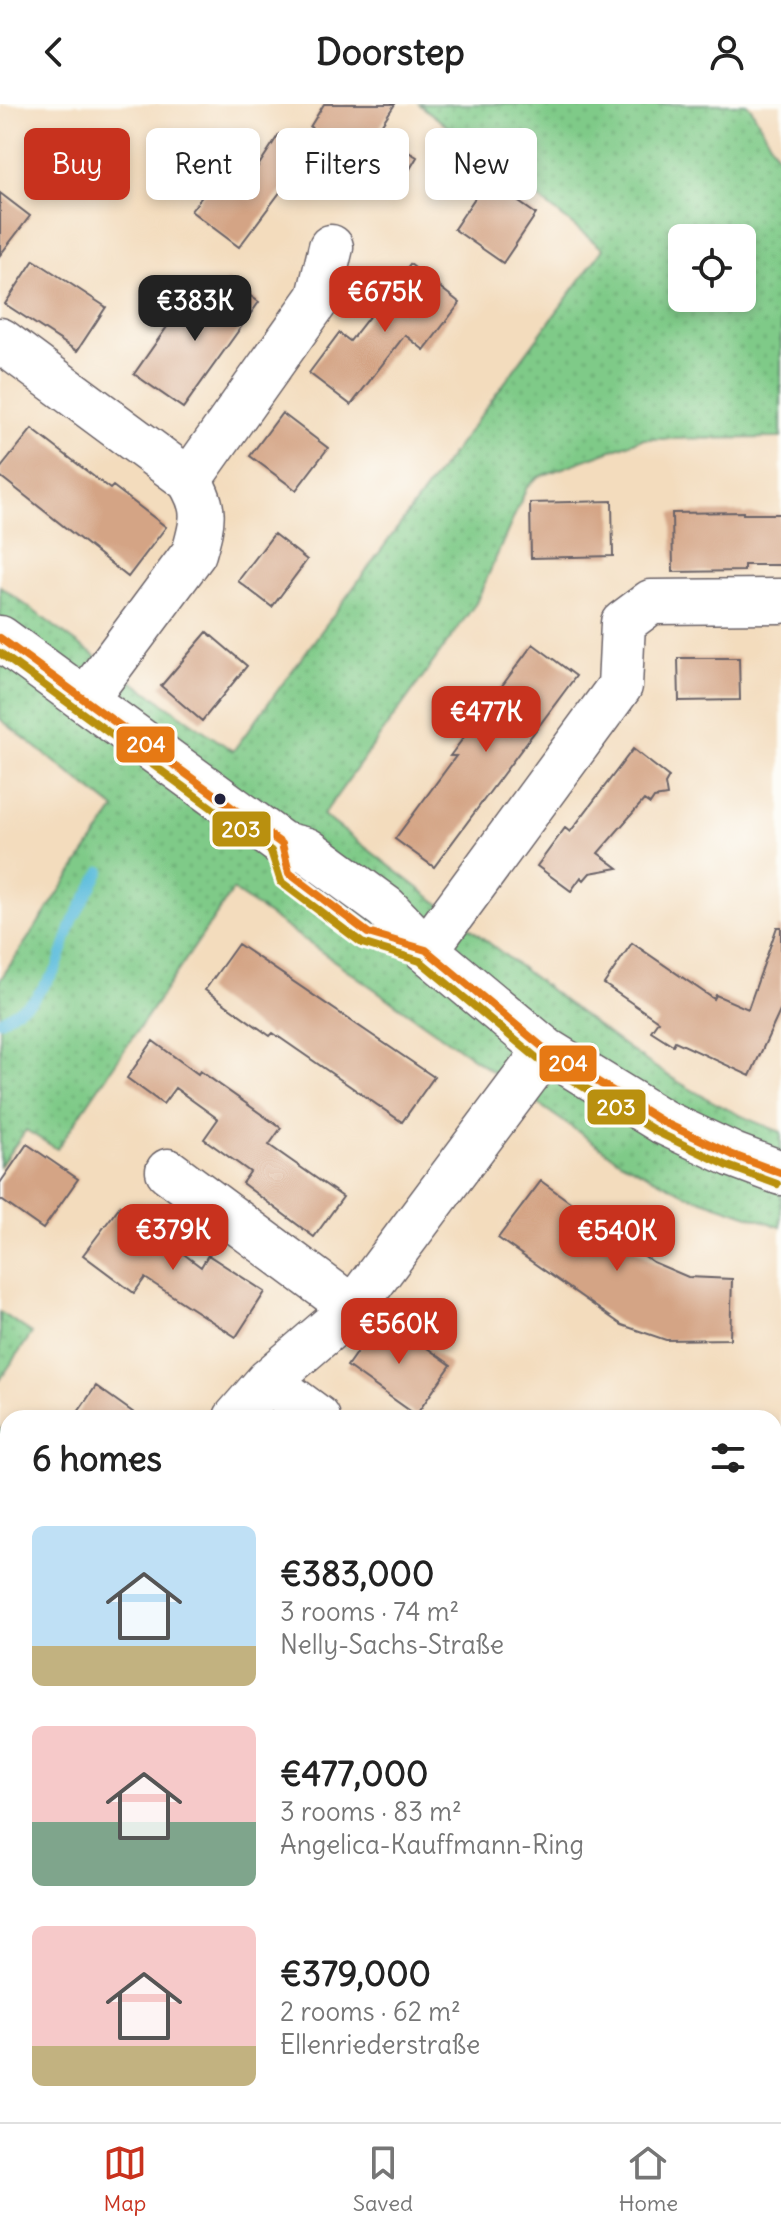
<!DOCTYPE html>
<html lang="en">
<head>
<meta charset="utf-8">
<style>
	body { margin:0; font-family:Delius,sans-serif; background:#f2f2f2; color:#222; height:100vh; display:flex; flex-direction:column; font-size:30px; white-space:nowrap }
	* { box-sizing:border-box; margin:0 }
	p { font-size:26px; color:#767676 }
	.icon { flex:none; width:44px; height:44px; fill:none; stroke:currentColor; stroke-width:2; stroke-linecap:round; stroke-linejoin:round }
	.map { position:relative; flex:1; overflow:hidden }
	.drawer { position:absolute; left:0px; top:1306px; width:782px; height:712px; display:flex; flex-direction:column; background:#fff; border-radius:24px 24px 0 0; box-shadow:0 4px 12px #0003 }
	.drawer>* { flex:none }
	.top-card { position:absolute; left:24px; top:24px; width:734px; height:72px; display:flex; gap:16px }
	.controls { position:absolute; left:668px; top:120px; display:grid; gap:16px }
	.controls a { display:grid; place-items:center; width:88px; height:88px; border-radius:12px; background:#fff; box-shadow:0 4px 12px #0003; font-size:40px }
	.price { position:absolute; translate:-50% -68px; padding:0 18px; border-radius:16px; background:#c8321e; color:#fff; font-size:26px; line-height:52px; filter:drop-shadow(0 2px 4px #0008) }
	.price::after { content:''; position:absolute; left:50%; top:48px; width:24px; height:18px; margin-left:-12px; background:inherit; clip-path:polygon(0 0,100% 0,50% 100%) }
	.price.current { background:#222; color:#fff }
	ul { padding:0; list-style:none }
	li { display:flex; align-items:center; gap:24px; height:200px; padding:0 32px }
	li span { display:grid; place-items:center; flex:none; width:224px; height:160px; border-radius:12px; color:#555 }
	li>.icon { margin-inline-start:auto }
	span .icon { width:96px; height:96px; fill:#fffc; stroke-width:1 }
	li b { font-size:34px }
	h2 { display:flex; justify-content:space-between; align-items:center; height:96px; padding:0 32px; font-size:34px }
	.chip { padding:0 28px; border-radius:12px; background:#fff; box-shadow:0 4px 12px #0003; font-size:28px; line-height:72px }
	.chip.current { background:#c8321e; color:#fff }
	header { display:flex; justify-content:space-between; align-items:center; height:104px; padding:0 32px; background:#fff; font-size:36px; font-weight:700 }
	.tabs { display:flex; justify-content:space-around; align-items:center; height:112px; border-top:2px solid #e0e0e0; background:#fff; font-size:22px; color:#767676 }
	.tabs a { display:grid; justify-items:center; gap:4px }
	.tabs .current { color:#c8321e }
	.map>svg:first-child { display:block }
	.grass { fill:url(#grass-dots); stroke:#507662; stroke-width:2; fill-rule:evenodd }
	.park { fill:url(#park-crowns); stroke:#507662; stroke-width:2 }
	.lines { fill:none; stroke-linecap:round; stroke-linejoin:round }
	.stream { stroke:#5ebedd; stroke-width:10 }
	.building { fill:#d4a485 }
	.minor-casing { stroke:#6b6368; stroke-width:47 }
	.minor { stroke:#fff; stroke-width:44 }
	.bus-1-casing { stroke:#fdfcf7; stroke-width:14 }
	.bus-2-casing { stroke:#fdfcf7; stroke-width:14 }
	.bus-1 { stroke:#e67914; stroke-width:8 }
	.bus-2 { stroke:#b9900f; stroke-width:8 }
	.bus-dot { fill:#22223b; stroke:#fdfcf7; stroke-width:3 }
	.line-badge { stroke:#fdfcf7; stroke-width:3 }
	.badge-label { font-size:22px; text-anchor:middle; font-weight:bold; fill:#fff }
</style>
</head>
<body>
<header><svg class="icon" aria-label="back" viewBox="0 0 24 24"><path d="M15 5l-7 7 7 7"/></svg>Doorstep<svg class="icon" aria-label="person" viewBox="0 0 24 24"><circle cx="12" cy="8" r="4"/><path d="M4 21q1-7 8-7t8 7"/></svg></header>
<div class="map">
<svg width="781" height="2018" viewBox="0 0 781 2018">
	<defs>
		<pattern id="grass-dots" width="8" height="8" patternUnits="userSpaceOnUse" patternTransform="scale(2)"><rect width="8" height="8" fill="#7fca88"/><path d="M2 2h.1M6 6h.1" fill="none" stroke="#6dad76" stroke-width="1.8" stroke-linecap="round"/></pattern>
		<pattern id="park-crowns" width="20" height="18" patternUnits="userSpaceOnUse" patternTransform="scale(2)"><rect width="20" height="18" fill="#7fca88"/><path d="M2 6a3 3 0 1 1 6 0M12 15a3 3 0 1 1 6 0" fill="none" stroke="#6dad76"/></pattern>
	</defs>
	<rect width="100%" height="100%" fill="#fdfcf7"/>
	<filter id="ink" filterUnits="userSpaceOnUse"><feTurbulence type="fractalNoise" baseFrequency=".0125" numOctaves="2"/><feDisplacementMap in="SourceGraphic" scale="16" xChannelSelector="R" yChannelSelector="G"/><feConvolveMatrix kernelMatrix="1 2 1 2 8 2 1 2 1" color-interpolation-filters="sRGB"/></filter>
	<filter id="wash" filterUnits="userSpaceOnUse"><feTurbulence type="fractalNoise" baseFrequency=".006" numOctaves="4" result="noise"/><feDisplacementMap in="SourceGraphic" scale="32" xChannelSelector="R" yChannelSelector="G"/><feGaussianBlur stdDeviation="1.8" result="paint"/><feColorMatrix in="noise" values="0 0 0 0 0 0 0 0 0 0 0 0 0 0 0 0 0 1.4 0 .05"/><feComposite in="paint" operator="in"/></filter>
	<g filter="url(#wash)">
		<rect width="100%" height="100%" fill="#f3dcbd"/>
		<path class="grass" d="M419 0H746L751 4 781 58V334L642 335 538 373 527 383 476 499 323 711C389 761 455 812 520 863 602 926 683 993 781 1028V1123L685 1090 620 1057 233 786 57 1045 26 1026 0 1062V876L115 705 0 615V482L85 545 233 647 603 145ZM682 134H742V194H682Z
			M0 1208 32 1229 0 1276Z
			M0 1324 8 1330V1549L0 1550Z
			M492 2010H550L547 2018H489Z"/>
		<path class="park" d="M781 1669V1814L774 1811V1670Z"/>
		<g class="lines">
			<path class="stream" d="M0 917 33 896 56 866 73 816 101 767"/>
		</g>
		<g id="blocks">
			<path class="building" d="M324 0H395L376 29 417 53 401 80 310 23Z
				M279 30 312 50 295 78 290 75 239 143 191 107 229 57 251 73Z
				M454 37 478 53 458 83 434 67Z
				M487 76 536 110 503 159 454 125Z
				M0 89 30 112 0 151Z
				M34 156 106 203 77 247 5 200Z
				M410 160 460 199 424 246 405 231 351 301 309 269 339 229 350 237Z
				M227 176 259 198 183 304 134 270 188 193 206 206Z
				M282 309 328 344 296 386 250 352Z
				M32 325 110 385 113 382 166 423 128 473 0 372V365Z
				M612 397 613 452 531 454 530 399Z
				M743 408V410H781V461H744V467L673 468 672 409Z
				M274 430 307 456 272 503 238 477Z
				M207 528 247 562 202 617 161 582Z
				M533 540 576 572 434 763 395 735 456 652H450Z
				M678 554H739L740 596 679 597Z
				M633 645 669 673 665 680 667 692 654 694 650 700 644 696 598 749 618 764 590 769 584 776 581 773 571 787 537 762 565 724 570 728Z
				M777 823H781V905L750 972 675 937 673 941 651 927 658 917 604 880 632 839 714 895 716 891 748 905Z
				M238 840 434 973 402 1018 273 929 270 932 205 886Z
				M153 937 198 970 200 967 281 1024 269 1041 343 1093 314 1133 242 1079 250 1068 204 1035 218 1015 175 984 163 1000 127 974Z
				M27 1040 78 1075 43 1125 0 1095V1079Z
				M541 1077 653 1158 688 1173 732 1175 730 1235 666 1236 622 1221 498 1134Z
				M120 1102 201 1163 208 1151 265 1188 236 1233 145 1174 134 1189 83 1151Z
				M382 1212 451 1261 416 1311 347 1262Z
				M96 1282 141 1314H74Z"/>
		</g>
	</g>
	<g filter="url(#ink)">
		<use href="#blocks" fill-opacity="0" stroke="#6b6368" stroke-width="2"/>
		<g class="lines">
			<defs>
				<path id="minor" d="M0 236 189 376C207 405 203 417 194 449L85 596
					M189 376 319 193 331 143
					M0 534 282 740 307 746 386 804 426 846 546 946 663 1018 733 1051 781 1069
					M426 846 620 582 623 519 651 498 781 497
					M168 1067 353 1204
					M268 1277 318 1314
					M236 1314 268 1277 353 1204 546 946
					M0 1741 8 1736
					M0 1993 4 2018
					M707 2010 725 2018
					M329 2018 333 2010"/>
			</defs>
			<use href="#minor" class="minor-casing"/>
			<use href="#minor" class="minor"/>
			<defs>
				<path id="bus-1" d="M0 534 282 740 289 769 368 829 426 846 546 946 663 1018 733 1051 781 1069"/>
				<path id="bus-2" d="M0 549 271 747 281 778 362 839 420 857 538 955 657 1028 728 1062 777 1080"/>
			</defs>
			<use href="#bus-1" class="bus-1-casing"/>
			<use href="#bus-2" class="bus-2-casing"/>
			<use href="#bus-1" class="bus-1"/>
			<use href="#bus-2" class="bus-2"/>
		</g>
	</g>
	<circle class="bus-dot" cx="220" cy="695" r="7"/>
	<g class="line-badge">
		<rect x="115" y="621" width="61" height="39" rx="8" fill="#e67914"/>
		<rect x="211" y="706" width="61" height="38" rx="8" fill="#b9900f"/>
		<rect x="538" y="940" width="60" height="39" rx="8" fill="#e67914"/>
		<rect x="586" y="984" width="61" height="38" rx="8" fill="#b9900f"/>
	</g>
	<g class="badge-label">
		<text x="146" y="648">204</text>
		<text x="241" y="733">203</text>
		<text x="568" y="967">204</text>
		<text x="616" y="1011">203</text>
	</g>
</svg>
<div class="controls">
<a><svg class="icon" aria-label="locate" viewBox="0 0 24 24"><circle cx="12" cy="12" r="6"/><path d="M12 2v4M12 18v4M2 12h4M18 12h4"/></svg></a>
</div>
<b class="price" style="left:385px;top:230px">€675K</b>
<b class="price current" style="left:195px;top:239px">€383K</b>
<b class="price" style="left:486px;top:650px">€477K</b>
<b class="price" style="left:173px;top:1168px">€379K</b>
<b class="price" style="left:617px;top:1169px">€540K</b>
<b class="price" style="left:399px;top:1262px">€560K</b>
<div class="top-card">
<a class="chip current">Buy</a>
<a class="chip">Rent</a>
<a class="chip">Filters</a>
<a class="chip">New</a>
</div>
<section class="drawer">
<h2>6 homes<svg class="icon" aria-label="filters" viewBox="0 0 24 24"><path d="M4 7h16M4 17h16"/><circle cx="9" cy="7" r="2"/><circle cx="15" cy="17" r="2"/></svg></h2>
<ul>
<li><span style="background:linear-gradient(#bfe0f5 75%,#c2b280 0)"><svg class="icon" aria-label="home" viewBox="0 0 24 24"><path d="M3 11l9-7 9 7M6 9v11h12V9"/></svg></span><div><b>€383,000</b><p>3 rooms · 74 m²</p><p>Nelly-Sachs-Straße</p></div></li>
<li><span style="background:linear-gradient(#f6c9c9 60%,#7fa58c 0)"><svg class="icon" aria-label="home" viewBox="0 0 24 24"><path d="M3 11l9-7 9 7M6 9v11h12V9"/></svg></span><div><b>€477,000</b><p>3 rooms · 83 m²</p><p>Angelica-Kauffmann-Ring</p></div></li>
<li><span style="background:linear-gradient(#f6c9c9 75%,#c2b280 0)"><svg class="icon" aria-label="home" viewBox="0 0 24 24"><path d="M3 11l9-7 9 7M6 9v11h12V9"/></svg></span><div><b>€379,000</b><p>2 rooms · 62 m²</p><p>Ellenriederstraße</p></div></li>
</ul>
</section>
</div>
<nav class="tabs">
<a class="current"><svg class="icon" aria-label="map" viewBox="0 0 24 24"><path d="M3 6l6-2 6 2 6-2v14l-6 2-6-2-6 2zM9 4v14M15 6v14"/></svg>Map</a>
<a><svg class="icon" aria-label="saved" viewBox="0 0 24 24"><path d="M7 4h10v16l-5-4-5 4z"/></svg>Saved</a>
<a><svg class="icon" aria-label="home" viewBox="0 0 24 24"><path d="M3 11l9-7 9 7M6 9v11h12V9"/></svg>Home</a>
</nav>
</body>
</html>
